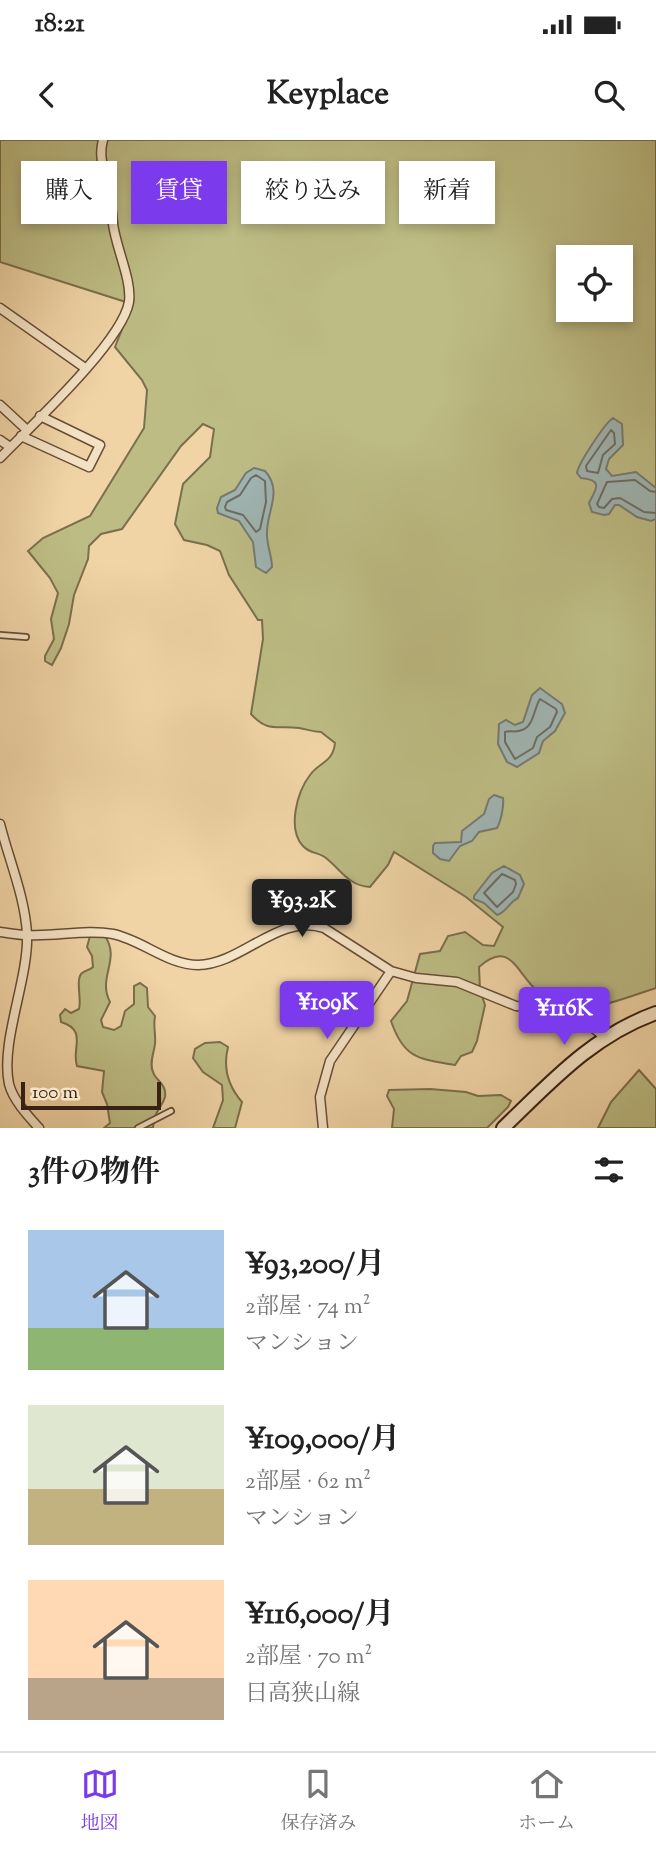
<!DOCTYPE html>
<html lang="ja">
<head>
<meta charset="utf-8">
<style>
	body { margin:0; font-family:"Sorts Mill Goudy","Noto Serif JP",serif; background:#f6f6f6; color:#222; height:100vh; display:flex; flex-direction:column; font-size:26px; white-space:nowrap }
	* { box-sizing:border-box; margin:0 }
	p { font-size:23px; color:#767676 }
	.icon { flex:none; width:38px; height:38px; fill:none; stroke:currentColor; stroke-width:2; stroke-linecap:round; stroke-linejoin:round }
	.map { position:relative; height:988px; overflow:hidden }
	.sheet { display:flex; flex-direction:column; background:#fff; flex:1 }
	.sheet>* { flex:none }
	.hud { position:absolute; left:21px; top:21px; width:614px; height:63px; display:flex; gap:14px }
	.fabs { position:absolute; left:556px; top:105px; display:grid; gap:14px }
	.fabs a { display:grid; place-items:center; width:77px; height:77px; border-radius:0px; background:#fff; box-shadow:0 4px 10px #0003; font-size:35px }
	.scale { position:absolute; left:21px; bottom:18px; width:140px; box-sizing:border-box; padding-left:7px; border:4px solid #392214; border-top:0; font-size:19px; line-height:24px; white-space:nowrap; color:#392214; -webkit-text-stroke:5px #f5e3c5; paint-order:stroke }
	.price { position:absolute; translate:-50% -60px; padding:0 16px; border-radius:7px; background:#7c3aed; color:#fff; font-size:23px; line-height:46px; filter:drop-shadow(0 2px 4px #0008) }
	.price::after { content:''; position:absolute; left:50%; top:42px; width:21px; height:16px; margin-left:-10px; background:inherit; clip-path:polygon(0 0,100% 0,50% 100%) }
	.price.active { background:#222; color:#fff }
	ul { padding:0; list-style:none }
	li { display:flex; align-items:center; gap:21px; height:175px; padding:0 28px }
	li span { display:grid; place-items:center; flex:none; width:196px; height:140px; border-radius:0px; color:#555 }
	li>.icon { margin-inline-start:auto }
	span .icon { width:84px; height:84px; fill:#fffc; stroke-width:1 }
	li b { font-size:30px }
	h2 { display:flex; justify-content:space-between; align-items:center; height:84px; padding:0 28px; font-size:30px }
	.pill { padding:0 24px; border-radius:0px; background:#fff; box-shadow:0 4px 10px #0003; font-size:24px; line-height:63px }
	.pill.active { background:#7c3aed; color:#fff }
	.status { display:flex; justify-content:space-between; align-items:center; height:49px; padding:0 35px; background:#fff; direction:ltr }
	.status svg { height:19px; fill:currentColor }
	header { display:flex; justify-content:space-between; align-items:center; height:91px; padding:0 28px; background:#fff; font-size:32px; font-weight:700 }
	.menu { display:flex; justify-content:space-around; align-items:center; height:98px; border-top:2px solid #e0e0e0; background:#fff; font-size:19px; color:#767676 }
	.menu a { display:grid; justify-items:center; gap:4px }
	.menu .active { color:#7c3aed }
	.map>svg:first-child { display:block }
	.green { fill:#bdbc84; stroke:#7b6f4c; stroke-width:2; fill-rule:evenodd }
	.water { fill:#9fb5b3; stroke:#767a73; stroke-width:2 }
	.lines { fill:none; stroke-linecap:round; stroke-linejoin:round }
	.shore { stroke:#6c6c64; stroke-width:2 }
	.lane-casing { stroke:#674e38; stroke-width:8 }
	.street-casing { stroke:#674e38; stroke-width:11 }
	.secondary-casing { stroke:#392214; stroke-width:16 }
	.lane { stroke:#f5e3c5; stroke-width:4.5 }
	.street { stroke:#f5e3c5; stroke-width:8 }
	.secondary { stroke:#f5e3c5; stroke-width:12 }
</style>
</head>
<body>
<div class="status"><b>18:21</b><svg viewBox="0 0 49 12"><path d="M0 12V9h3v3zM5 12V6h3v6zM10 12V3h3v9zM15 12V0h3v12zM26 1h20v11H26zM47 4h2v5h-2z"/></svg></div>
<header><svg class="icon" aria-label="back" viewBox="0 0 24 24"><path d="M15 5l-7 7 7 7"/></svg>Keyplace<svg class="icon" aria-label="search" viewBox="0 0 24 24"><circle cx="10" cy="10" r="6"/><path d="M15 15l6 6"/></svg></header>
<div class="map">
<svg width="656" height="988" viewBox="0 0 656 988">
	<rect width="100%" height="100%" fill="#f0d4a6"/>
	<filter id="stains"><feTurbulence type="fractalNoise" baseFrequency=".00286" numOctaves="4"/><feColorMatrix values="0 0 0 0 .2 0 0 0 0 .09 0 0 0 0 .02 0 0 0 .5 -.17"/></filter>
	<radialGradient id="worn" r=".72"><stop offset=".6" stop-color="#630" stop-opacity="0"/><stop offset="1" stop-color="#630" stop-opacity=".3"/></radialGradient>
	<path class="green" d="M0 0H656V848C640 853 596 870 582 868 567 866 553 863 541 854 517 837 512 797 479 827L480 850 485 865 477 901 472 912 461 916 455 925C419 919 404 919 391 881L407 861 420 814 440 811 448 796 465 792 483 805 494 806 503 787 466 757 394 712 388 725 370 747C349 746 341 730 326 718 319 712 310 714 303 706 287 689 297 652 310 635 319 622 333 623 335 603L321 592C312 592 307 589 299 588 277 585 268 593 251 574L263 499 262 480H258L229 435 220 411 207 405 184 400 175 384 183 344 210 317 214 289 203 284 181 306 122 389 101 394 89 406 88 419 74 455 69 484 61 508 52 525 45 521V516L54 499 51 479 58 453 50 438 28 411 43 398 90 376 144 288 147 250 142 240 115 207 132 164 0 122ZM569 117H621V170H569Z
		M90 796H105C121 820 97 837 110 862L101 880 103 887 114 890 121 886 125 871 134 864V846L140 843 147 848 148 867 155 876C153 887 156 894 155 904 154 913 149 923 153 932 156 941 167 944 165 957 162 968 154 970 153 988H104L110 983 107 964 102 952 104 931 77 926C71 909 88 890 61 882L60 875 65 869 71 873 79 869C82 860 75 839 82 833 86 830 90 830 93 827L92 816 87 807Z
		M220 902 228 907C223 927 228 946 242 962L235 988H213L223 960 222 945 203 932 193 918 195 909 205 903Z
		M639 930 656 949V988H598L611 962Z
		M430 949 466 952 478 956 501 955 511 961 508 967 487 988H392L394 969 387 956 389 950Z"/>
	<path class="water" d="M613 278 622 284 623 305 609 319 606 329 612 336 636 332 656 348V379L651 381 637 377 619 365H615L609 374 604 375 592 372 589 363C596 349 604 340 581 338L577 333C578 324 605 283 613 278Z
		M254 328 265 331C283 351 267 370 267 392 266 404 272 415 272 427L266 433 256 427 253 402 239 381 218 373 217 368 221 357 235 350 246 333Z
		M540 548 562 564 565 573 555 591 543 601 539 613 517 627 507 622 498 604 499 584 506 580 515 585 523 582 532 555Z
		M494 655 503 658C504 666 501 681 497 688L479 692 472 701 460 706 449 721 440 719 433 713V706L435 703 461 702 462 691 484 674 489 659Z
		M504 726 520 735 524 744 518 758C509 762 507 772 497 775L484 763 474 759V756L492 733Z"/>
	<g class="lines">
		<path class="shore" d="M611 290 614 293 615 304 603 315 598 333 587 331 586 326Z
			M256 335 265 341 266 362 260 389 256 392 243 375 226 370 225 367 227 362 240 355 251 338Z
			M656 352 650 351 635 340 607 342 597 364 599 367 604 368 612 359 620 358 644 372 656 373
			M540 559 556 569 557 572 550 587 537 597 533 608 515 619 505 602V592C510 590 516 593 522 590 534 586 534 568 540 559Z
			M502 734 515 740 516 744 513 752 497 767 484 753Z"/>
		<defs>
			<path id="lane" d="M0 495 26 497
				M138 988 171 971"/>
			<path id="street" d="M0 168 85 228
				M0 265 27 290
				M21 296 89 327 100 305 40 276
				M0 300 10 307
				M0 318C31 286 122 202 129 162 132 140 116 108 113 84 112 72 111 59 108 47 105 30 98 18 103 0
				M0 684C9 720 25 757 27 794 29 838 0 902 9 944 13 960 28 976 39 988
				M0 792C9 793 18 795 27 795 55 797 84 789 113 794 142 800 168 825 198 825 243 824 278 773 324 788L391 831 416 838 457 842 516 866 555 870 570 874 585 881 604 897
				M323 988 320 957 330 921 391 831"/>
			<path id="secondary" d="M503 988C551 942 592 896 656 873"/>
		</defs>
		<use href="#lane" class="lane-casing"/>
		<use href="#street" class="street-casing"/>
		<use href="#secondary" class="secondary-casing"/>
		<use href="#lane" class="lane"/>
		<use href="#street" class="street"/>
		<use href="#secondary" class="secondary"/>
	</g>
	<rect width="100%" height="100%" filter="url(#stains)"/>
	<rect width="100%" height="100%" fill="url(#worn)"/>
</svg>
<div class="fabs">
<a><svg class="icon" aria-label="locate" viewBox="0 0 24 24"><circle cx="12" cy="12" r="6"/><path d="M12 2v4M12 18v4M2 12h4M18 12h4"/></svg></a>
</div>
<div class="scale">100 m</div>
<b class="price active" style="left:302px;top:799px">¥93.2K</b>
<b class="price" style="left:327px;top:901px">¥109K</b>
<b class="price" style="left:564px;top:907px">¥116K</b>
<div class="hud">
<a class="pill">購入</a>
<a class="pill active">賃貸</a>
<a class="pill">絞り込み</a>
<a class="pill">新着</a>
</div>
</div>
<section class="sheet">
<h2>3件の物件<svg class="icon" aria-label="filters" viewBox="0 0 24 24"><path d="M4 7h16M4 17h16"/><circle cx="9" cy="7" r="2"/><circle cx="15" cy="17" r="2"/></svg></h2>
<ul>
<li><span style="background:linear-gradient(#a9c7e8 70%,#8fb573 0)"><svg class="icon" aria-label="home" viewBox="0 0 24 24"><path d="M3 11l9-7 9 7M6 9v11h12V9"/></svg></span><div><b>¥93,200/月</b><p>2部屋 · 74 m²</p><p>マンション</p></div></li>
<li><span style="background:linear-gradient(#dfe7d0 60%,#c2b280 0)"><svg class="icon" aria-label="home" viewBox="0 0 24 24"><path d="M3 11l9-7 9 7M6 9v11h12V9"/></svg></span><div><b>¥109,000/月</b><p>2部屋 · 62 m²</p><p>マンション</p></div></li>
<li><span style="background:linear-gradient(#ffd9b3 70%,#b9a48a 0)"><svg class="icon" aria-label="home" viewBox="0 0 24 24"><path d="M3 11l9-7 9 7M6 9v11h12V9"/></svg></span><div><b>¥116,000/月</b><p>2部屋 · 70 m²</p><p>日高狭山線</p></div></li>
</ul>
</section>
<nav class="menu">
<a class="active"><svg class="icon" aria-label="map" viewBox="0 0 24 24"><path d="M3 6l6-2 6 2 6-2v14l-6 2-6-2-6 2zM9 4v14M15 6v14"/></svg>地図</a>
<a><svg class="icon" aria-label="saved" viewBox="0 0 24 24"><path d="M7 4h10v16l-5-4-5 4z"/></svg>保存済み</a>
<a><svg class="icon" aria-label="home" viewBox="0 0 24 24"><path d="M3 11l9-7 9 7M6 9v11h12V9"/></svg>ホーム</a>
</nav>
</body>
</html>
